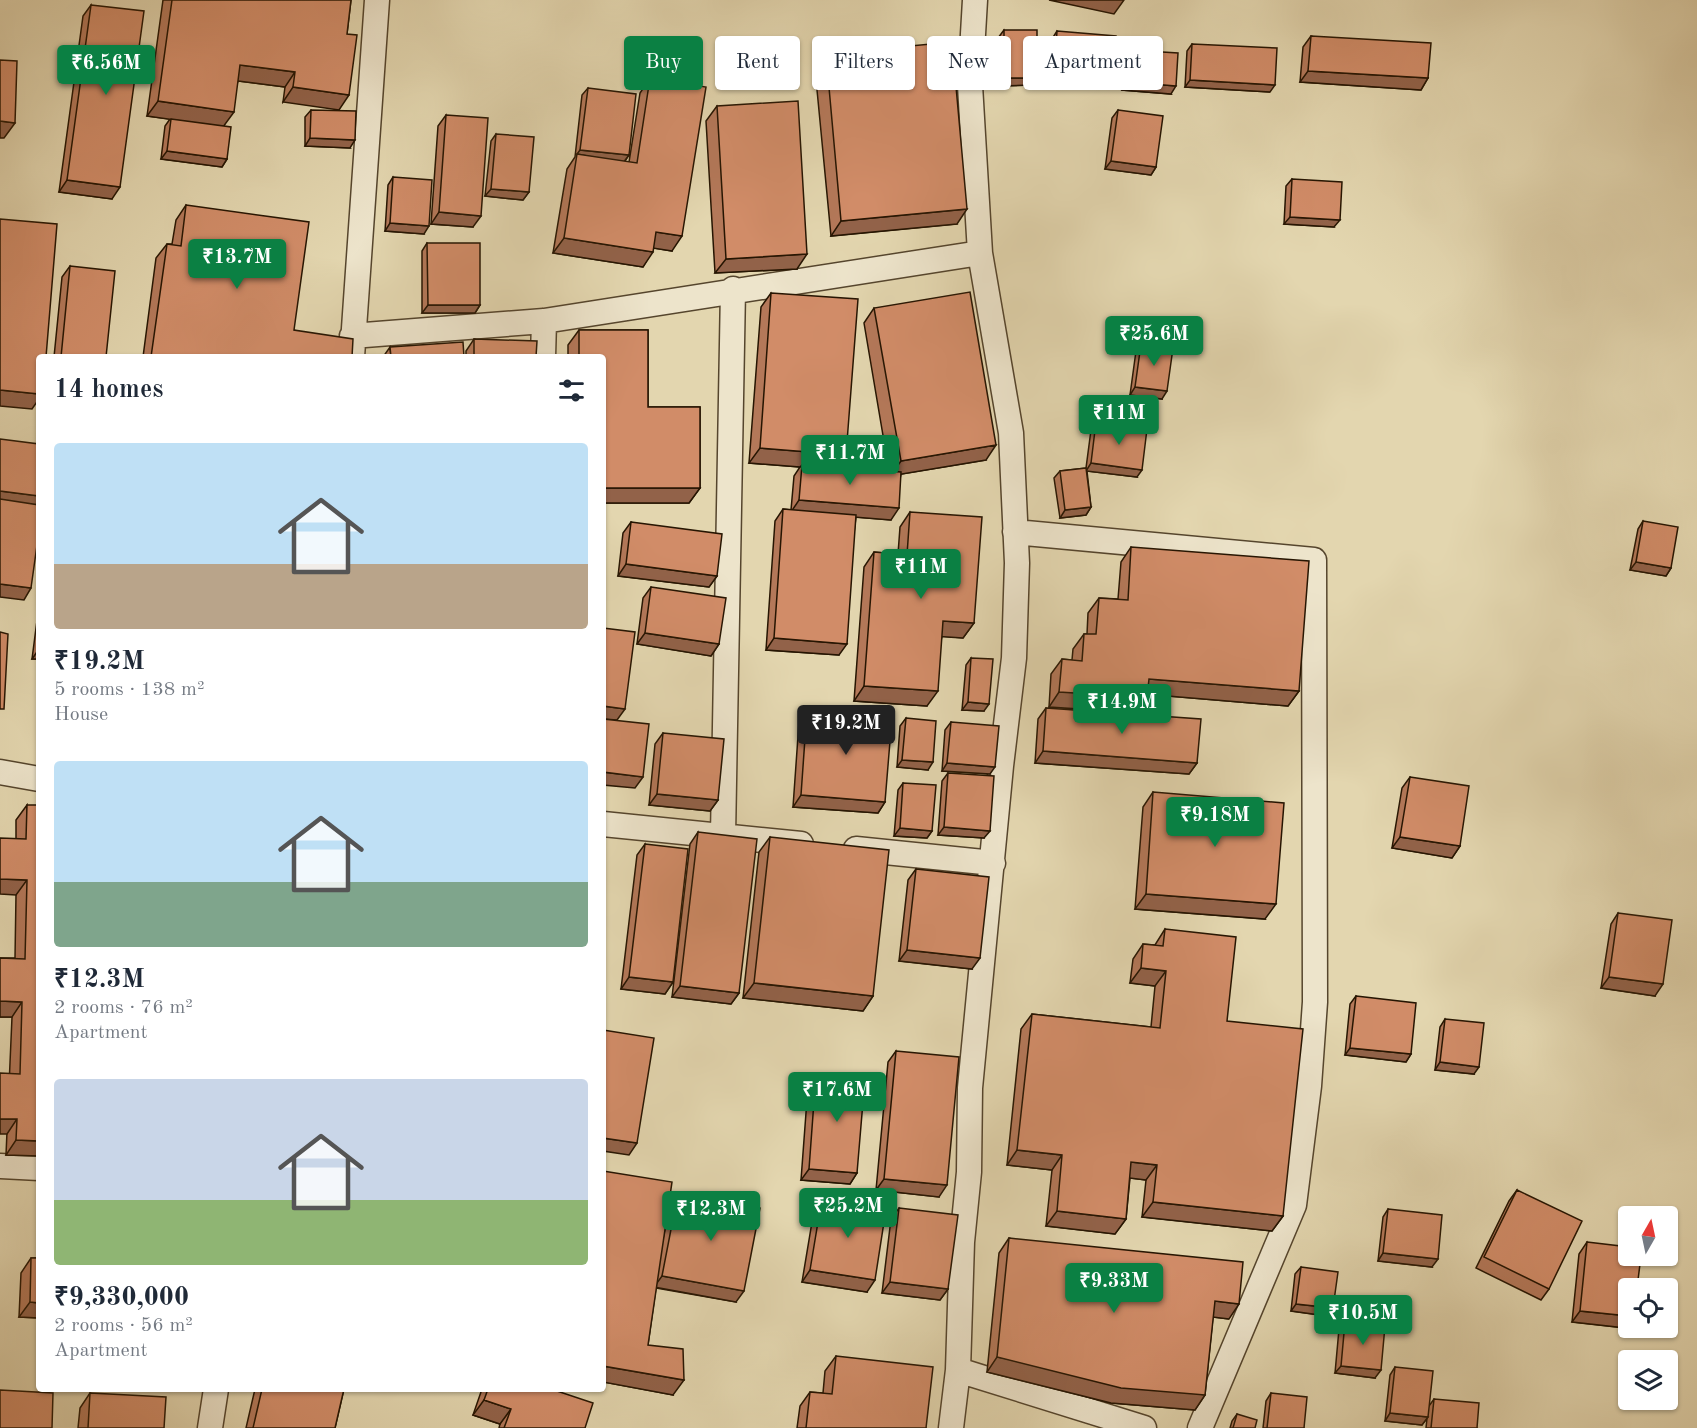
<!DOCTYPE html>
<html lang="en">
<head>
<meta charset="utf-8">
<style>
	body { margin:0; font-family:"Old Standard TT",serif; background:#f6f6f7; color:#1f2937; height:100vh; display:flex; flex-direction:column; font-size:22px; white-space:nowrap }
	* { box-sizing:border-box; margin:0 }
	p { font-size:20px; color:#747a83 }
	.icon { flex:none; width:33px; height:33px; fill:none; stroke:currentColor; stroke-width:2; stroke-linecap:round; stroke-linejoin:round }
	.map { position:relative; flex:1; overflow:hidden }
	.details { position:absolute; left:36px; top:354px; width:570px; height:1038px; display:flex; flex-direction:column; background:#fff; border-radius:6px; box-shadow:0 2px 4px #0004 }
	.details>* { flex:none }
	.hud { position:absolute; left:624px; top:36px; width:570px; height:54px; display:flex; gap:12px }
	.needle { width:39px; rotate:9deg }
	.tools { position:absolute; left:1618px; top:1206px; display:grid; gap:12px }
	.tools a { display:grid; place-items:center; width:60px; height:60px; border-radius:6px; background:#fff; box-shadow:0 2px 4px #0004; font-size:30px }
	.price { position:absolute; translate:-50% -51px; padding:0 14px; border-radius:6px; background:#0b8043; color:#fff; font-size:20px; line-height:39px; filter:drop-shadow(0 2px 3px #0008) }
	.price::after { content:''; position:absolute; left:50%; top:36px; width:18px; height:14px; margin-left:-9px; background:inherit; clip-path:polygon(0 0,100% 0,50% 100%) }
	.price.on { background:#222; color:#fff }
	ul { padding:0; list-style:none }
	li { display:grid; align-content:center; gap:12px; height:318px; padding:0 18px }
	li span { display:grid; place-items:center; height:186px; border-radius:6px; color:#555 }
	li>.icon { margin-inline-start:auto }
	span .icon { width:108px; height:108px; fill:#fffc; stroke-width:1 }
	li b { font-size:26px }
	h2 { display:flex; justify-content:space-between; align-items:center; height:72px; padding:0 18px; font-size:26px }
	.chip { padding:0 21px; border-radius:6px; background:#fff; box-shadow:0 2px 4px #0004; font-size:21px; line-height:54px }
	.chip.on { background:#0b8043; color:#fff }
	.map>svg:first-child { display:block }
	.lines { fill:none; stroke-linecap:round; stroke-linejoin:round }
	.minor-casing { stroke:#55452d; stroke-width:27 }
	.minor { stroke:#ede4cb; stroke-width:24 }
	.wall { fill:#b47859; stroke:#261502; stroke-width:1.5 }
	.shaded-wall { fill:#926249; stroke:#261502; stroke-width:1.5 }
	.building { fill:#d18c68; stroke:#261502; stroke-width:1.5 }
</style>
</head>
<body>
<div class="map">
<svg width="1697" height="1428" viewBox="0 0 1697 1428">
	<rect width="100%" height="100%" fill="#e3d6af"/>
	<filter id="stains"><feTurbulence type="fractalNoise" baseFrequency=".00333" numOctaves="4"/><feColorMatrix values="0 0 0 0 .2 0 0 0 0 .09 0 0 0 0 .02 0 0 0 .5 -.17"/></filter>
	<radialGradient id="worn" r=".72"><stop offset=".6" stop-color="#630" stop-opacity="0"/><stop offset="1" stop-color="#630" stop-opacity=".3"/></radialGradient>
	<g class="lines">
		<defs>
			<path id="minor" d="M352 336 544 321 980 253
				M352 357 377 0
				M543 357 544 321
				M1015 532 1314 560 1315 1002 1309 1086 1294 1205 1200 1428
				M0 772 39 779
				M603 824 801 844
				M723 836 733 289
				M856 849 993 863
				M0 1166 39 1168
				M958 1370 1144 1428
				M210 1428 216 1389
				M951 1428 958 1370 962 1242 969 1172 970 1088 1001 766 1014 658 1017 563 1011 433 980 253 970 85 975 0"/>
		</defs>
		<use href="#minor" class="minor-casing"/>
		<use href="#minor" class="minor"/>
	</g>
	<path class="wall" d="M163 0H351L347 34 283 102 285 87 238 81 224 126 227 159 222 167 161 159 165 126 170 119 147 116Z
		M91 5 112 199 59 192 83 16Z
		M1004 30 1032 85 999 86 998 38Z
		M1057 31 1112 81 1107 89 1049 85 1052 39Z
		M1311 36 1428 78 1421 90 1300 82 1303 47Z
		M1192 44 1270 92 1185 87 1187 51Z
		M1130 50 1171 94 1122 90 1124 57Z
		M826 54 957 224 831 236 815 69Z
		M650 78 672 251 654 248 643 267 553 253 567 169 575 157 582 95 588 88 629 155 625 161 629 162 640 93Z
		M717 106 797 269 715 273 706 121Z
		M311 110 350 148 305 146V117Z
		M1118 110 1156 167 1151 175 1105 169 1112 118Z
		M446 115 473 227 431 224 438 126Z
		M496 134 529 192 523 200 485 196 491 141Z
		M393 177 424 234 385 231 388 185Z
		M1292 179 1334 227 1284 224 1286 186Z
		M186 205 294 330 352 357H143L156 258 167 244H172L176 220Z
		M427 243 480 305 475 313H422V251Z
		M70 266 106 357H54L62 277Z
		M771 293 846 455 837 467 889 471 864 323 874 308 986 460 901 474 891 520 856 517 839 655 766 650 775 521 783 509 791 510 794 476 800 467 749 463 761 307Z
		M579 330H648V407H700V488L689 503H603V357H568V345Z
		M474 339 536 357H466V351Z
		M1141 344 1162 399 1130 395 1136 351Z
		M390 347 391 357H383Z
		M1096 422 1137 477 1087 471 1091 507 1086 515 1060 518 1054 478 1060 471 1086 468 1091 430Z
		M910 512 974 623 963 638 942 636 927 706 854 701 864 567 874 552 898 554 900 527Z
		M1643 521 1671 568 1666 576 1630 570 1638 529Z
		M631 522 717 576 709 587 618 576 623 533Z
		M1131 547 1299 691 1288 706 1144 694 1138 703 1102 700 1095 710 1049 707 1051 674 1062 659 1072 660 1073 649 1084 634H1087L1088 613 1099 598 1118 599 1121 562Z
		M651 587 719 644 711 656 637 644 643 598Z
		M39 605V659H32Z
		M971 658 984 711 962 710 966 665Z
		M1046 708 1197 763 1189 774 1035 763 1038 719Z
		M807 710 885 802 878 813 793 807 799 722Z
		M906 718 928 770 897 767 900 726Z
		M951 722 990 774 942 771 945 730Z
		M663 733 718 800 710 811 649 805 655 744Z
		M948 773 984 838 938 835 942 781Z
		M1410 777 1460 846 1452 858 1392 848 1402 788Z
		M903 783 932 831 927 838 894 836 898 790Z
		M1153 792 1265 919 1135 909 1143 807Z
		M27 805 39 1156 6 1155 12 1017H0V958H15L16 895V820Z
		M698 832 739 993 731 1004 672 997 690 844Z
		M770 837 873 996 863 1011 743 998 759 852Z
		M645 844 673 982 665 994 621 989 637 855Z
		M916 869 972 969 899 961 908 880Z
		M1618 913 1655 996 1601 988 1611 924Z
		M1165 929 1227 1021 1283 1216 1272 1231 1142 1217 1146 1180 1130 1178 1126 1219 1115 1234 1046 1226 1052 1170 1007 1165 1021 1029 1032 1014 1151 1027 1155 986 1130 983 1133 959 1143 944 1155 945Z
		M1356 996 1411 1054 1406 1062 1345 1055 1350 1004Z
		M1445 1019 1474 1074 1435 1070 1440 1027Z
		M896 1051 939 1197 876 1190 888 1062Z
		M816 1074 857 1173 850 1184 801 1180 808 1086Z
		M603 1171 663 1239 670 1204 678 1193 736 1302 656 1288 648 1345 673 1395 603 1382Z
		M1517 1190 1549 1289 1541 1300 1476 1268 1509 1201Z
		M822 1198 867 1292 802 1282 814 1210Z
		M899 1208 948 1289 940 1300 882 1293 891 1219Z
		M1388 1209 1432 1267 1378 1261 1383 1217Z
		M1009 1238 1229 1319 1213 1317 1205 1395 1195 1410 1111 1403 987 1372 999 1253Z
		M1587 1242 1626 1328 1572 1322 1579 1254Z
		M31 1258H39V1318L19 1317 21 1273Z
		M1301 1267 1327 1316 1291 1311 1295 1274Z
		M1345 1322 1375 1378 1335 1373 1339 1329Z
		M836 1356 926 1428H797L800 1406 810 1392 823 1393 825 1371Z
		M1395 1367 1429 1406 1434 1399 1477 1428H1426L1427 1418 1422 1425 1385 1421 1390 1375Z
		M255 1389H344L335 1428H246Z
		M482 1389H551L585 1428H499L500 1424 473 1415Z
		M90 1393 164 1428H78L80 1408Z
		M1271 1393 1304 1428H1263L1266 1401Z
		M1237 1414 1255 1428H1230L1232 1421Z"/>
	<path class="shaded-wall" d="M1049 0H1124L1114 14Z
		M240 65 295 72 285 87 230 80Z
		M1308 71 1428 78 1421 90 1300 82Z
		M1054 77 1112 81 1107 89 1049 85Z
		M1004 78H1037L1032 85 999 86Z
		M1190 80 1275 85 1270 92 1185 87Z
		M1128 82 1176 86 1171 94 1122 90Z
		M293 87 349 95 339 110 283 102Z
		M158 101 234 112 223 127 147 116Z
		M0 121 15 123 4 138H0Z
		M310 138 355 140 350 148 305 146Z
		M580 150 629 155 623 163 577 154Z
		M167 151 227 159 222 167 161 159Z
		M1111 161 1156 167 1151 175 1105 169Z
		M67 180 120 187 112 199 59 192Z
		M491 189 529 192 523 200 485 196Z
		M967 209 957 224 831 236 841 221Z
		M439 212 481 216 473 227 431 224Z
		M1290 217 1340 220 1334 227 1284 224Z
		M390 223 429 226 424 234 385 231Z
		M656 232 682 236 672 251 646 247Z
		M564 238 653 252 643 267 553 253Z
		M807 254 797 269 715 273 726 259Z
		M428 305H480L475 313H422Z
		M1135 387 1167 391 1162 399 1130 395Z
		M0 390 39 394V399L32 409 0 406Z
		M996 445 986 460 890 476 901 461Z
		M760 448 846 455 836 470 802 465 800 467 749 463Z
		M1091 463 1142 470 1137 477 1086 471Z
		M603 488H700L689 503H603Z
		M0 491 39 496V508L0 504Z
		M799 500 899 508 891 520 791 512Z
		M1091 507 1086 515 1060 518 1065 510Z
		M1636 562 1671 568 1666 576 1630 570Z
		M626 564 717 576 709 587 618 576Z
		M0 584 31 588 24 600 0 597Z
		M943 621 974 623 963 638 932 636Z
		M645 633 719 644 711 656 637 644Z
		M774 638 847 644 839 655 766 650Z
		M39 649V659H32Z
		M1149 679 1299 691 1288 706 1144 694 1138 703 1102 700 1095 710 1049 707 1059 692Z
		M864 686 938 691 927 706 854 701Z
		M968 702 989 704 984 711 962 710Z
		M603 706 625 709 617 720 603 719Z
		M1043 751 1197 763 1189 774 1035 763Z
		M902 760 933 762 928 770 897 767Z
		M947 763 995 767 990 774 942 771Z
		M603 772 643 777 635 788 603 785Z
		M657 794 718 800 710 811 649 805Z
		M801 795 885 802 878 813 793 807Z
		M944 827 990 831 984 838 938 835Z
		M900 828 932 831 927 838 894 836Z
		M1400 837 1460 846 1452 858 1392 848Z
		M0 879 27 880 16 895 0 894Z
		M1146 894 1276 904 1265 919 1135 909Z
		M907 950 980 958 972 969 899 961Z
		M1141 968 1166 971 1155 986 1130 983Z
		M629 977 673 982 665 994 621 989Z
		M1609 977 1663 984 1655 996 1601 988Z
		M754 983 873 996 863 1011 743 998Z
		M680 986 739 993 731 1004 672 997Z
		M0 1001 22 1002 12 1017H0Z
		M1350 1048 1411 1054 1406 1062 1345 1055Z
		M1440 1062 1479 1067 1474 1074 1435 1070Z
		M0 1119H17L7 1134H0Z
		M603 1138 637 1143 629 1155 603 1151Z
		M16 1140 39 1141V1156L6 1155Z
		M1017 1150 1062 1155 1052 1170 1007 1165Z
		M1131 1162 1157 1165 1146 1180 1121 1177Z
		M809 1169 857 1173 850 1184 801 1180Z
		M884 1179 947 1185 939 1197 876 1190Z
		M1153 1202 1283 1216 1272 1231 1142 1217Z
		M1057 1211 1126 1219 1115 1234 1046 1226Z
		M1383 1253 1438 1259 1432 1267 1378 1261Z
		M810 1270 875 1280 867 1292 802 1282Z
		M662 1276 744 1291 736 1302 654 1287Z
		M890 1282 948 1289 940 1300 882 1293Z
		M1215 1301 1239 1304 1229 1319 1204 1316Z
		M30 1302 39 1303V1318L19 1317Z
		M1296 1304 1333 1308 1327 1316 1291 1311Z
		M1580 1311 1629 1316V1325L1626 1328 1572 1322Z
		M997 1357 1205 1395 1195 1410 1111 1403 987 1372Z
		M603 1366 684 1380 673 1395 603 1382Z
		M1341 1366 1381 1370 1375 1378 1335 1373Z
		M484 1400 511 1409 500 1424 473 1415Z
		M1390 1413 1428 1417 1422 1425 1385 1421Z"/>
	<path class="building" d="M172 0H351L347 34 357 35 349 95 293 87 295 72 240 65 234 112 158 101Z
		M91 5 144 11 120 187 67 180Z
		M1004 30H1037V78H1004Z
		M1057 31 1116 36 1112 81 1054 77Z
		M1311 36 1431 43 1428 78 1308 71Z
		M952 42 967 209 841 221 826 54Z
		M1192 44 1277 48 1275 85 1190 80Z
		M1130 50 1178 53 1176 86 1128 82Z
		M0 60 17 61 15 123 0 121Z
		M650 78 706 87 682 236 656 232 653 252 564 238 577 154 637 163Z
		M588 88 636 94 629 155 580 150Z
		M798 101 807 254 726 259 717 106Z
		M311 110 356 111 355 140 310 138Z
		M1118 110 1163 116 1156 167 1111 161Z
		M446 115 488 118 481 216 439 212Z
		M171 119 231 127 227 159 167 151Z
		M496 134 534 137 529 192 491 189Z
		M393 177 432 180 429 226 390 223Z
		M1292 179 1342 182 1340 220 1290 217Z
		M186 205 309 222 294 330 353 339 352 357H151L167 244 181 246Z
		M0 219 57 224 46 357H39V394L0 390Z
		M427 243H480V305H428Z
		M70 266 115 271 106 357H61Z
		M970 292 996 445 901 461 874 308Z
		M771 293 858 299 846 455 760 448Z
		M579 330H648V407H700V488H603V357H579Z
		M474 339 537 341 536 357H474Z
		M463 342 464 357H391L390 347Z
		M1141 344 1173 348 1167 391 1135 387Z
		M1096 422 1147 429 1142 470 1091 463Z
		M0 439 39 444V496L0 491Z
		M802 465 901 472 899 508 799 500Z
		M1086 468 1091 507 1065 510 1060 471Z
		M0 499 39 505V531L31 588 0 584Z
		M783 509 856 515 847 644 774 638Z
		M910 512 982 517 974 623 943 621 938 691 864 686 874 552 907 555Z
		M1643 521 1678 527 1671 568 1636 562Z
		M631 522 722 534 717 576 626 564Z
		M1131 547 1309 561 1299 691 1149 679 1148 688 1106 685V695L1059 692 1062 659 1082 661 1084 634H1096L1099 598 1128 600Z
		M651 587 726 598 719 644 645 633Z
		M603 628 635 632 625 709 603 706Z
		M0 632 8 634 4 709H0Z
		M971 658 993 659 989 704 968 702Z
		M1046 708 1201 719 1197 763 1043 751Z
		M807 710 892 717 885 802 801 795Z
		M906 718 936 721 933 762 902 760Z
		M603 719 649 724 643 777 603 772Z
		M951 722 999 726 995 767 947 763Z
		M663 733 724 739 718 800 657 794Z
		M948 773 994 776 990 831 944 827Z
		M1410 777 1469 786 1460 846 1400 837Z
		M903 783 936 785 932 831 900 828Z
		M1153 792 1284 803 1276 904 1146 894Z
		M27 805H39V1141L16 1140 17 1119H0V1073L20 1074 22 1002 0 1001V958L25 959 27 880 0 879V838L26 839Z
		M698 832 757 839 739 993 680 986Z
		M770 837 889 850 873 996 754 983Z
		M645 844 688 849 673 982 629 977Z
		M916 869 989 877 980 958 907 950Z
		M1618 913 1672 920 1663 984 1609 977Z
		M1165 929 1236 937 1227 1021 1303 1029 1283 1216 1153 1202 1157 1165 1131 1162 1126 1219 1057 1211 1062 1155 1017 1150 1032 1014 1160 1028 1166 971 1141 968 1143 944 1163 946Z
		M1356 996 1416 1003 1411 1054 1350 1048Z
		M1445 1019 1484 1023 1479 1067 1440 1062Z
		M603 1030 654 1038 637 1143 603 1138Z
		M896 1051 959 1057 947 1185 884 1179Z
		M816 1074 865 1078 857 1173 809 1169Z
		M603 1171 672 1182 648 1345 683 1349 684 1380 603 1366Z
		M1517 1190 1582 1221 1549 1289 1484 1257Z
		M678 1193 760 1208 744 1291 662 1276Z
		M822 1198 886 1209 875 1280 810 1270Z
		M899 1208 958 1215 948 1289 890 1282Z
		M1388 1209 1442 1215 1438 1259 1383 1253Z
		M1009 1238 1243 1262 1239 1304 1215 1301 1205 1395 1121 1388 997 1357Z
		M1587 1242 1629 1247V1256H1641L1637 1288H1629V1316L1580 1311Z
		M31 1258H39V1303L30 1302Z
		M1301 1267 1338 1272 1333 1308 1296 1304Z
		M1345 1322 1385 1326 1381 1370 1341 1366Z
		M836 1356 933 1367 926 1428H806L810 1392 832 1394Z
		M1395 1367 1433 1371 1428 1417 1390 1413Z
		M262 1389H344L335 1428H253Z
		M488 1389H551L593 1403 585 1428H504L511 1409 484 1400Z
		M0 1390 53 1393 52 1428H0Z
		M90 1393 166 1397 164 1428H88Z
		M1271 1393 1307 1397 1304 1428H1267Z
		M1434 1399 1479 1403 1477 1428H1431Z
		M1237 1414 1257 1420 1255 1428H1233Z"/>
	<rect width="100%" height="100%" filter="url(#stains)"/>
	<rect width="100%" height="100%" fill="url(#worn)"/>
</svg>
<div class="tools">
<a><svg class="needle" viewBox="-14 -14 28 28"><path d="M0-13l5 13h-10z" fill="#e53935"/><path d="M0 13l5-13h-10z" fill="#747a83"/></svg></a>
<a><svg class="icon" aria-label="locate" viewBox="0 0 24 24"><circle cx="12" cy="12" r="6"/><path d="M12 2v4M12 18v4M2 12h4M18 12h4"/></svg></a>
<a><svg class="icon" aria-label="layers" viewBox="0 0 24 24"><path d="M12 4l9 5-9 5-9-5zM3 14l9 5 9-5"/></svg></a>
</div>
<b class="price" style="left:106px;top:96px">₹6.56M</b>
<b class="price" style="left:237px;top:290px">₹13.7M</b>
<b class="price" style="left:1154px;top:367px">₹25.6M</b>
<b class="price" style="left:1119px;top:446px">₹11M</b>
<b class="price" style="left:850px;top:486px">₹11.7M</b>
<b class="price" style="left:921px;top:600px">₹11M</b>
<b class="price" style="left:1122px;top:735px">₹14.9M</b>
<b class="price on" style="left:846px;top:756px">₹19.2M</b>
<b class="price" style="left:1215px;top:848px">₹9.18M</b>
<b class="price" style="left:837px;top:1123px">₹17.6M</b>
<b class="price" style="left:848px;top:1239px">₹25.2M</b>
<b class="price" style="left:711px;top:1242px">₹12.3M</b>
<b class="price" style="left:1114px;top:1314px">₹9.33M</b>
<b class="price" style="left:1363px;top:1346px">₹10.5M</b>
<div class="hud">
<a class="chip on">Buy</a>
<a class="chip">Rent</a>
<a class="chip">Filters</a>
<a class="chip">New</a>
<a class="chip">Apartment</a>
</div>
<section class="details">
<h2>14 homes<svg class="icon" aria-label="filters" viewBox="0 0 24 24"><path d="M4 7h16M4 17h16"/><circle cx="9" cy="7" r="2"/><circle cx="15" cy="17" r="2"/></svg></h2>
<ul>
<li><span style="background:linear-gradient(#bfe0f5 65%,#b9a48a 0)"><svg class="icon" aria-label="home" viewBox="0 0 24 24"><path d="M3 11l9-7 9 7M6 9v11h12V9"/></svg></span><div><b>₹19.2M</b><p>5 rooms · 138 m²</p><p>House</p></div></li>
<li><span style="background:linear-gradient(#bfe0f5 65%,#7fa58c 0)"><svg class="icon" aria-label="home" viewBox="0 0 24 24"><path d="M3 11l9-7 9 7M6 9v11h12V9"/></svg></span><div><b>₹12.3M</b><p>2 rooms · 76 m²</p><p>Apartment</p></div></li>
<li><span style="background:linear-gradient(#c9d6e8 65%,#8fb573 0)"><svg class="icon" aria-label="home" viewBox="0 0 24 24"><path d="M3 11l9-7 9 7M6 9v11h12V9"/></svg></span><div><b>₹9,330,000</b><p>2 rooms · 56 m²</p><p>Apartment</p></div></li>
</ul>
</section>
</div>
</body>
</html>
